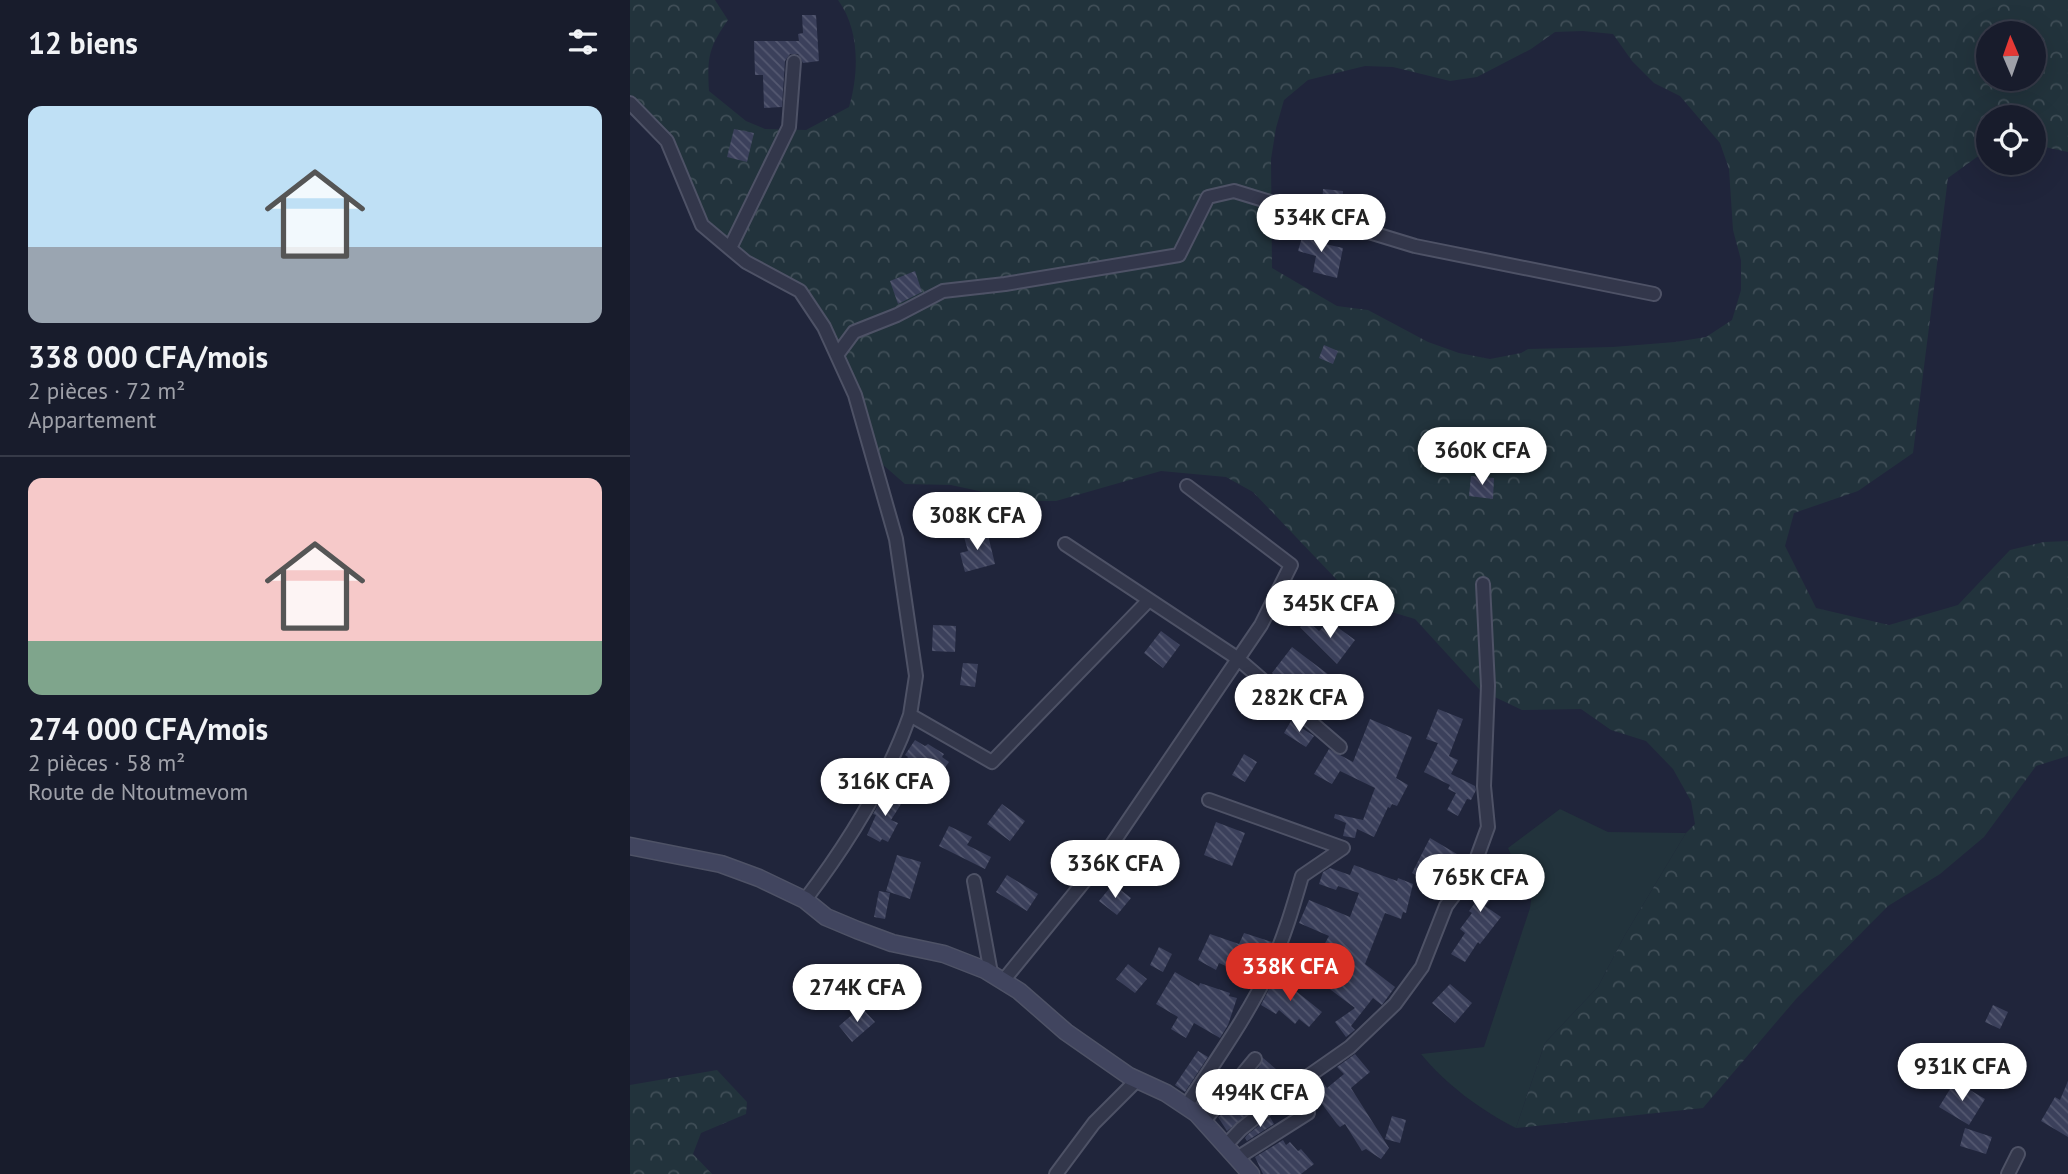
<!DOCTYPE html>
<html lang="fr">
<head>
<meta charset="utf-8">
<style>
	body { margin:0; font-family:"PT Sans",sans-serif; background:#252938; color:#f1f3f6; height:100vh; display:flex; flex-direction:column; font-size:26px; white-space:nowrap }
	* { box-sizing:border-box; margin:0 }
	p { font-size:23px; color:#9fa1a9 }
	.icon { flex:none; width:38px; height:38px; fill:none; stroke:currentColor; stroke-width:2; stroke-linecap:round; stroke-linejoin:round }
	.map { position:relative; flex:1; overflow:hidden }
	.panel { display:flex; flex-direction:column; background:#181c2c; width:630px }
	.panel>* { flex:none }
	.needle { width:46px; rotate:358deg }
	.controls { position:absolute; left:1346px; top:21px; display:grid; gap:14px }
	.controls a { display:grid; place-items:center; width:70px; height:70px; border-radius:50%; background:#181c2c; box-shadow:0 7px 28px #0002,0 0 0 2px #363a48; font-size:35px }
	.price { position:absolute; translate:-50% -60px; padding:0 16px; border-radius:24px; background:#fff; color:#222; font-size:23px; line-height:46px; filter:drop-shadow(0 2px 4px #0008) }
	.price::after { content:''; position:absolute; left:50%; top:42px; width:21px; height:16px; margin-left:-10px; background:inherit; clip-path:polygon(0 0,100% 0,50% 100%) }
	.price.on { background:#d93025; color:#fff }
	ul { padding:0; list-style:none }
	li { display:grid; align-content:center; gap:14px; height:371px; padding:0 28px }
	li+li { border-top:2px solid #363a48 }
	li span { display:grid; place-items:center; height:217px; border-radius:14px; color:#555 }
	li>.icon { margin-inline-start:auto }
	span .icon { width:126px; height:126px; fill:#fffc; stroke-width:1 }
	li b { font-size:30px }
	h2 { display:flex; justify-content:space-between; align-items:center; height:84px; padding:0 28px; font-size:30px }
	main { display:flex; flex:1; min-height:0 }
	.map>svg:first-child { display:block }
	.grass { fill:#22333c }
	.forest { fill:url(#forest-crowns); fill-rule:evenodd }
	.building { fill:url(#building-back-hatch) }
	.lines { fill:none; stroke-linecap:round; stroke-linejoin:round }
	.street-casing { stroke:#4e5266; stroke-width:16 }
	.secondary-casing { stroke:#4e5266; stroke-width:19 }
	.street { stroke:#33374b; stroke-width:12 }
	.secondary { stroke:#41455f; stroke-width:16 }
</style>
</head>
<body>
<main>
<section class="panel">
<h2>12 biens<svg class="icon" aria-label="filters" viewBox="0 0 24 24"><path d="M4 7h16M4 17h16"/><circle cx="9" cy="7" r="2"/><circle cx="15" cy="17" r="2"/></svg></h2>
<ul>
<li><span style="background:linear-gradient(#bfe0f5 65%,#9aa5b1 0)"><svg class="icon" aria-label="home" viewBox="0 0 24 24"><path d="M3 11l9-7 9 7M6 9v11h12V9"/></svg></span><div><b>338 000 CFA/mois</b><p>2 pièces · 72 m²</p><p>Appartement</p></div></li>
<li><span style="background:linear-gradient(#f6c9c9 75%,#7fa58c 0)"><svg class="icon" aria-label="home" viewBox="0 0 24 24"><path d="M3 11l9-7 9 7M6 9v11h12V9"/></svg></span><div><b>274 000 CFA/mois</b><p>2 pièces · 58 m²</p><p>Route de Ntoutmevom</p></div></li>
</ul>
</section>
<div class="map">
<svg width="1438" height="1174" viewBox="0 0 1438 1174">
	<defs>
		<pattern id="forest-crowns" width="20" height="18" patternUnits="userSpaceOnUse" patternTransform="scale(1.75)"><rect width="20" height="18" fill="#22333c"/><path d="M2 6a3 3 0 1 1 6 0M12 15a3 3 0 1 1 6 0" fill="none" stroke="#404e57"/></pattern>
		<pattern id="building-back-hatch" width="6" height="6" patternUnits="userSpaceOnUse" patternTransform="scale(1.75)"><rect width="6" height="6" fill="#3b405b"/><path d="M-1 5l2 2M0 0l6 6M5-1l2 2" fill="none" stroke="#555971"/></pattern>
	</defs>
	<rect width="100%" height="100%" fill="#20253b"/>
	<path class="grass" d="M930 809 978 832 1056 833 995 935 968 987 915 1043 886 1128C852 1111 815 1084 791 1054L854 1047 900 908 902 892 886 866 878 848Z"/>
	<path class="forest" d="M0 0H85L98 20C79 47 77 57 79 91L116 121 135 129 176 130 219 107C229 73 230 30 208 0H1438V152L1410 146 1404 147V117H1358V155L1347 157 1318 178 1283 453 1228 491 1164 513 1155 546 1186 608 1259 625 1328 605 1380 550 1414 542 1438 541V756L1406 766 1354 837 1310 874 1258 906 1166 999 1073 1108 886 1128 915 1043 968 987 995 935 1056 833 1065 824 1061 801 1043 769 1016 741 981 730 951 709 892 710 850 690 785 619 728 602 623 492 596 477 531 471 426 501H395L321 485 275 484 244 457 225 395 170 291 116 262 72 225 37 141 0 110ZM953 31 983 34 1002 61 1024 83 1050 96 1090 143 1099 169 1103 230 1111 260V290L1102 320 1076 337 1045 342 983 347 898 349 891 353 860 359 829 353 798 342 738 310 707 306 642 268 641 159 646 128 654 100 678 80 735 66 763 67 820 81 847 77 901 49 925 32ZM1358 33H1404V79H1358Z
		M87 1070 117 1102 116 1114 71 1133 63 1154 82 1174H0V1085Z"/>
	<path class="building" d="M172 15H186L189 61 173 63 168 54H160L155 61 152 107 134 108 133 75H125L124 41H169L168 34 173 33Z
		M104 129 124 133 117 162 97 157Z
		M693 189 713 191 712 212 692 209Z
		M675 227 689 230 686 242 713 248 707 278 683 272 686 256 668 251Z
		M285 271 292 292 268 304 260 281Z
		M694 345 708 351 703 364 689 358Z
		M841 476 864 478 863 499 839 496Z
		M317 499 320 512 314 513 318 528 303 532 295 505Z
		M357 531 365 564 335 572 330 553 338 551 334 537Z
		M677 620 689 631 699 621 725 640 707 664 670 627Z
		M303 625 326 626 325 652 302 651Z
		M531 631 550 645 533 668 514 653Z
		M662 647 707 681 699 695 674 680 666 691 642 673Z
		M333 663 348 664 345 687 330 685Z
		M808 709 833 719 819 756 828 760 821 774 845 786 846 790 841 800 837 799 828 816 817 810 826 793 818 789 820 785 794 772 808 743 796 739Z
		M740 719 782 737 766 778 778 785 767 806 762 804 760 808 758 807 744 837 727 829 725 838 713 836 716 823 704 818 705 814 733 820 745 788 710 771 702 784 684 774 699 749 723 762Z
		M661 721 684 736 676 747 654 733Z
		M285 740 295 746 298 744 314 754 312 757 319 762 309 776 287 762 284 767 275 762 278 757 275 755Z
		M614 754 627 762 615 782 602 775Z
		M256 791 273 801 261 820 268 823 258 842 252 839 250 842 237 835 246 815 243 814Z
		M372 804 395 821 380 841 357 824Z
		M586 822 615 833 602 866 574 855Z
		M319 826 342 837 337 845 361 857 355 869 309 846Z
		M800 838 837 860 815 892 782 873Z
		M267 855 291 862 280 899 256 891Z
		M724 865 767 881 768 878 783 884 776 913 773 912 771 919 755 913 735 964 765 987 752 1005 743 998 721 1026 725 1030 716 1037 705 1022 725 1008 673 969 681 950 689 954 699 936 669 923 679 900 720 917 729 893 708 886 706 890 689 884 693 872 700 868 720 875Z
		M859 866 876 880 855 906 871 917 850 944 848 942 835 962 821 954 835 933 830 929 842 913 839 911 852 893 842 885 851 871 854 872Z
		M377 875 408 894 397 911 366 892Z
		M483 884 501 898 487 915 469 901Z
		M249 891 260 893 255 919 244 917Z
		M614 933 642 942 633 962 629 960 633 963 625 979 589 963 586 970 568 960 580 934 609 944Z
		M529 947 542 954 533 972 520 965Z
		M498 964 517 979 505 993 486 979Z
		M545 972 569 986 570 983 600 993 599 996 607 998 598 1025 590 1038 564 1023 556 1038 541 1029 548 1017 526 1004Z
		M646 975 692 1012 679 1027 669 1019 665 1024 649 1010 646 1014 631 1005Z
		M820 984 842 1003 825 1023 802 1003Z
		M1363 1005 1378 1012 1370 1029 1355 1022Z
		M231 1007 245 1022 222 1042 209 1026Z
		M568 1051 578 1057 555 1092 545 1085Z
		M725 1054 740 1072 721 1088 759 1148 751 1159 736 1149 732 1151 715 1124 710 1127 707 1124 683 1092 694 1084 697 1088 714 1074 707 1067Z
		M633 1058 659 1080 597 1131 588 1117 623 1093 615 1086 626 1074Z
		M1325 1081 1355 1099 1339 1125 1309 1107Z
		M1438 1081V1137L1411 1121 1425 1097 1430 1100Z
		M762 1116 776 1120 770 1143 755 1139Z
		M640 1117 644 1124 617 1141 615 1138 617 1135Z
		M1335 1128 1362 1137 1356 1154 1330 1146Z
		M653 1140 656 1145 660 1142 668 1151 671 1149 684 1164 671 1174H633L625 1157Z"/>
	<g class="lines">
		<defs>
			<path id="street" d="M0 103 37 141 72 225 116 262 170 291 194 327 225 395 266 539 286 676 280 715 362 762 519 600
				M100 248 159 127 164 62
				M207 355 224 332 267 315 313 291 375 284 549 255 578 197 604 191 785 246 1024 294
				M435 544 607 658 710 747
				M344 881 361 973
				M175 900C216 846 257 780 280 715
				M373 981 470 862 631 625 661 565 557 486
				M556 1106C584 1063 619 1014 640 968 654 938 663 907 672 876L713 848 579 800
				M574 1121 625 1059
				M596 1145 611 1129 670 1082 720 1047 765 1004 792 967 816 906 842 871 858 827 854 786 858 686 853 584
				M607 1158 678 1113
				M426 1174 464 1123 507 1080
				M1378 1174 1388 1154"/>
			<path id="secondary" d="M0 846 91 864 129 878 175 900 196 917 227 930 262 943 314 954 355 970 389 991 436 1032 499 1076 536 1093 566 1113 621 1174"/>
		</defs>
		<use href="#street" class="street-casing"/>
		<use href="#secondary" class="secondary-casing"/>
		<use href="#street" class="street"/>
		<use href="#secondary" class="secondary"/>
	</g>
</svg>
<div class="controls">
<a><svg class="needle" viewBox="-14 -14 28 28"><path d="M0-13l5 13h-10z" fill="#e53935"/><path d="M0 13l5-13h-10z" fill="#9fa1a9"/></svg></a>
<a><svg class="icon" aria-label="locate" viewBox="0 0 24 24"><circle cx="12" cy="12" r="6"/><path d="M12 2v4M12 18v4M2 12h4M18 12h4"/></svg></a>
</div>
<b class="price" style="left:691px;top:254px">534K CFA</b>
<b class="price" style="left:852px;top:487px">360K CFA</b>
<b class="price" style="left:347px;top:552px">308K CFA</b>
<b class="price" style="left:700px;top:640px">345K CFA</b>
<b class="price" style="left:669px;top:734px">282K CFA</b>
<b class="price" style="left:255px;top:818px">316K CFA</b>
<b class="price" style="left:485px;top:900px">336K CFA</b>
<b class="price" style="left:850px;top:914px">765K CFA</b>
<b class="price on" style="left:660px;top:1003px">338K CFA</b>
<b class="price" style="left:227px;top:1024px">274K CFA</b>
<b class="price" style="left:1332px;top:1103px">931K CFA</b>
<b class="price" style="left:630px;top:1129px">494K CFA</b>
</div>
</main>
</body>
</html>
